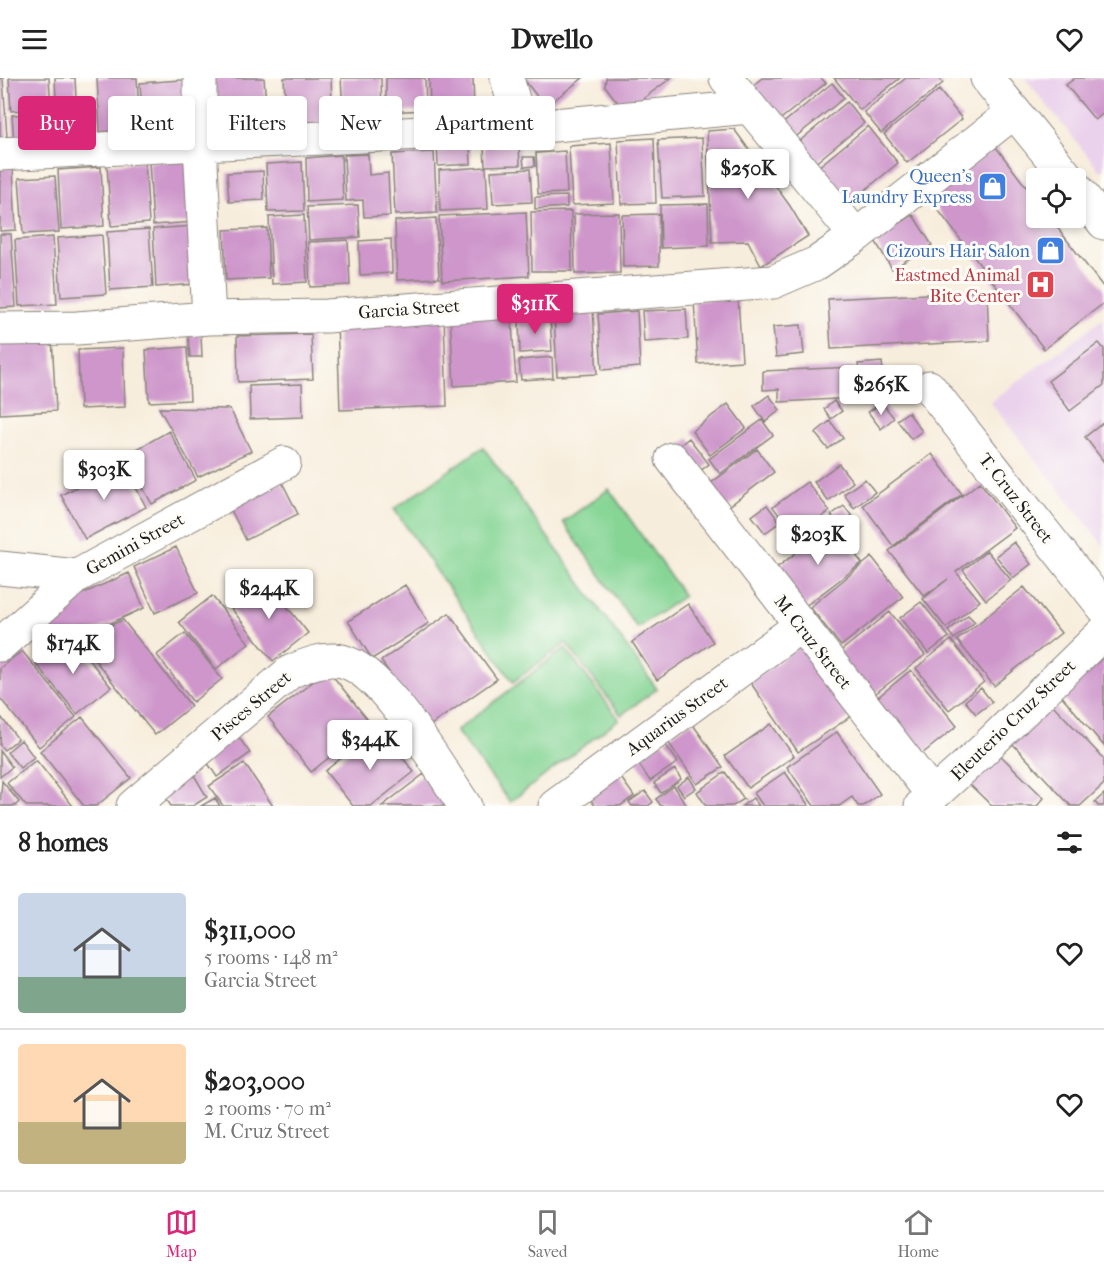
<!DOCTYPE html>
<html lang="en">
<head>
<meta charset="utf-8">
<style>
	body { margin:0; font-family:"IM FELL French Canon",serif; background:#f2f2f2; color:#222; height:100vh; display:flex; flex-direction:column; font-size:22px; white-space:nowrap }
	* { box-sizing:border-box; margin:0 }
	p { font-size:20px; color:#767676 }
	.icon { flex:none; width:33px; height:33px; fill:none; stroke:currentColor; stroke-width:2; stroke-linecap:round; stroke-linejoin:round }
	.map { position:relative; height:728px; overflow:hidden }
	.side { display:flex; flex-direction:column; background:#fff; flex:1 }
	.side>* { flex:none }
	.guide { position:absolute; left:18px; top:18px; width:600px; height:54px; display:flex; gap:12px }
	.buttons { position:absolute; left:1026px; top:90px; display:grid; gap:12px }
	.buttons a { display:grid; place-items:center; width:60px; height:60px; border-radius:6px; background:#fff; box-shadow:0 3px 9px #0003; font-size:30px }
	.price { position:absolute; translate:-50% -51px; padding:0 14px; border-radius:6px; background:#fff; color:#222; font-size:20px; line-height:39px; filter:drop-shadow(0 2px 3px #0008) }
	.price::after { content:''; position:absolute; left:50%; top:36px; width:18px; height:14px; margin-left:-9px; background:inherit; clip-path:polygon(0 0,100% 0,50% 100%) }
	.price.on { background:#db2777; color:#fff }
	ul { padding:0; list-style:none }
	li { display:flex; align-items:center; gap:18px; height:150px; padding:0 18px }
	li+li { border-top:2px solid #e0e0e0 }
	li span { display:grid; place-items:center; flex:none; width:168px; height:120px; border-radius:6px; color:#555 }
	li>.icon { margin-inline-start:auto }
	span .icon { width:72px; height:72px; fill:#fffc; stroke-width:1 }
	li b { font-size:26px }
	h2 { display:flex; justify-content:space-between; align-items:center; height:72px; padding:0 18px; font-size:26px }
	.chip { padding:0 21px; border-radius:6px; background:#fff; box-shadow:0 3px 9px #0003; font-size:21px; line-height:54px }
	.chip.on { background:#db2777; color:#fff }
	header { display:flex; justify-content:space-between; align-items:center; height:78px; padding:0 18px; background:#fff; font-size:27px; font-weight:800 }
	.tab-bar { display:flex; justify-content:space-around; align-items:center; height:84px; border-top:2px solid #e0e0e0; background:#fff; font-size:16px; color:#767676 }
	.tab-bar a { display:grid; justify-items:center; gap:3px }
	.tab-bar .on { color:#db2777 }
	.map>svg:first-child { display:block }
	.built { fill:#ead1ec }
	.green { fill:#86d595; stroke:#517858; stroke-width:1.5 }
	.building { fill:#ce96cb }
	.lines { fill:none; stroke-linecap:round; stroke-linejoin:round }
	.minor-casing { stroke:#8a847c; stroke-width:35 }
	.major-casing { stroke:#8a847c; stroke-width:35 }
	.minor { stroke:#fff; stroke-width:33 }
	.major { stroke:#fff; stroke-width:33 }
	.labels { text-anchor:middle; stroke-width:6; stroke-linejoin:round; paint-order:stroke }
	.shop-label { font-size:18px; fill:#366cbe; stroke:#fdfcf7; text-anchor:end }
	.health-label { font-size:18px; fill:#be3a42; stroke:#fdfcf7; text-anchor:end }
	.street-label { font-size:18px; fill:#1c1c1c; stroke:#fdfcf7 }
</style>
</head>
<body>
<header><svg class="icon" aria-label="menu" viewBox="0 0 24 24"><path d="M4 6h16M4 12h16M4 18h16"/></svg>Dwello<svg class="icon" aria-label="heart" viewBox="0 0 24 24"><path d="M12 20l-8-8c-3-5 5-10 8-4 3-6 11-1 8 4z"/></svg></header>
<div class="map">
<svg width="1104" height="728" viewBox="0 0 1104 728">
	<rect width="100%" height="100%" fill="#fdfcf7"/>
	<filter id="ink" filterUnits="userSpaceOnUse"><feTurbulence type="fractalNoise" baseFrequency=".0167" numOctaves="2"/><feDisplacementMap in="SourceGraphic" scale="12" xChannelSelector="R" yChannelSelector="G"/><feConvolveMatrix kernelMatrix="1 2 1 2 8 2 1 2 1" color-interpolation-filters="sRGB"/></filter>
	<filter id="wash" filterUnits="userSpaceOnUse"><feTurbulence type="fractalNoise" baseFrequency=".008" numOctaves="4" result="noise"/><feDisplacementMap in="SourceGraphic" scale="24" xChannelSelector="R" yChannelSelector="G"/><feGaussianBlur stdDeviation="1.35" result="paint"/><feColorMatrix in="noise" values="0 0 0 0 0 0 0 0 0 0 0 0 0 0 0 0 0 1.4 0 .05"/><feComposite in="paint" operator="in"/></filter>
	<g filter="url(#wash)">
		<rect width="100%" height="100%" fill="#f7eddc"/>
		<path class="built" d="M1025 0H1104V90L1100 93Z
			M1104 240V468L990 324Z"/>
		<path class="green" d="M483 369 657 611 621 637 566 565 513 604 394 431Z
			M609 411 684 518 637 550 563 444Z
			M565 570 619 641 510 724 456 653Z"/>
		<g id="blocks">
			<path class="building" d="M0 0H3L7 59 0 60Z
				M9 0H49L51 30 11 33Z
				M55 0H75L76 19 56 21Z
				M97 0H137L140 51 100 54Z
				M211 0H264L268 51 215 55Z
				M284 0H331L333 48 287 50Z
				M341 0H381L382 33 343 34Z
				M386 0H425L426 32 386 34Z
				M429 0H473L474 30 430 32Z
				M523 0H583L545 29Z
				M606 0H671L625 34 605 8Z
				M762 0H821L826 5 772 48 745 14Z
				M834 0H900L860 32Z
				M906 0H939L943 5 881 55 864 34Z
				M1075 0H1104V35L1095 42 1066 7Z
				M194 1 197 48 143 52 140 5Z
				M832 5 844 20 788 65 776 51Z
				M939 12 962 41 907 85 884 56Z
				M847 24 864 45 808 91 791 70Z
				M45 35 46 63 14 64 12 37Z
				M868 48 898 85 841 132 811 95Z
				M734 51 790 128 808 158 761 188 748 163 712 164 707 53Z
				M654 60 656 125 621 126 618 62Z
				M702 60 705 118 662 120 658 62Z
				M470 64 471 86 438 88 437 65Z
				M611 65 614 125 572 127 569 68Z
				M519 66 520 87 485 88 484 68Z
				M996 69 1036 122V140H1050L1104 210V225L1044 271 929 120Z
				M565 73 567 115 538 116 536 75Z
				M434 74 437 135 395 137 392 76Z
				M368 76 369 97 388 95 390 138 364 139 363 122 346 123 344 77Z
				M341 77 343 122 307 124 306 80Z
				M523 79H534L535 88 524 89Z
				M191 81 194 144 153 147 149 84Z
				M145 84 149 145 111 148 107 87Z
				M302 84 304 133 268 134 266 86Z
				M13 89 16 152 0 153V90Z
				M101 89 104 148 61 151 58 92Z
				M486 89 488 131 440 133 439 92Z
				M530 91 532 124 493 126 491 93Z
				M263 93 264 122 229 124 227 95Z
				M55 98 59 154 23 156 19 100Z
				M567 118V129L535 131V119Z
				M708 126 709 168 661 170 660 127Z
				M358 127 360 159 309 162 307 129Z
				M571 133 572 193H532L531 134Z
				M526 134 529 198 442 203 439 138Z
				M619 135 620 195 575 196 574 136Z
				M659 136V188L623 189 622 137Z
				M304 137 307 204 272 206 269 139Z
				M913 137 932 167 892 191 874 161Z
				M436 140 439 200 397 202 395 143Z
				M193 148 196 206 156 209 153 151Z
				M267 150 269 200 226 202 224 152Z
				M149 151 153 209 110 212 107 154Z
				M0 156H11L16 229 0 230Z
				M102 157 106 216 61 219 57 160Z
				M53 159 57 226 19 228 15 162Z
				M391 161 392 195 360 197 359 163Z
				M348 162 350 207 310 209 308 164Z
				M987 213 989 263 831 271 828 221Z
				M738 220 742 283 698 286 694 223Z
				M686 231 688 261 644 264 642 233Z
				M511 232 516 304 454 308 450 236Z
				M593 233 597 296 557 298 554 235Z
				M637 233 640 289 602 292 598 236Z
				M444 238 447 328 340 332 337 243Z
				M550 239 552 273 520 275 519 241Z
				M801 247 804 276 776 279 773 249Z
				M311 256 313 301 238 304 237 258Z
				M188 257H201L202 279H190Z
				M52 259 56 333 0 336V262Z
				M1099 265 1104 271V307L1070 333 1048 303Z
				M187 269 190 322 149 324 146 272Z
				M123 270 125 329 80 331 78 272Z
				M552 279 553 300 521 302 519 282Z
				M882 284 886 319 861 321 858 286Z
				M855 289 856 320 779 324V311L763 312V293Z
				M302 306 303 339 250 341 249 308Z
				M769 317 780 332 765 344 754 328Z
				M834 323 842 333 831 341 824 331Z
				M882 325 894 340 881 351 868 334Z
				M728 326 746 350 710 377 692 353Z
				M159 330 230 331 251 373 198 399Z
				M908 334 922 353 911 361 897 342Z
				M762 342 773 357 720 396 709 381Z
				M830 343 843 360 828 371 815 355Z
				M1104 344V384L1085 359Z
				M169 353 196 402 152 426 125 378Z
				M689 360 709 386 695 397 675 371Z
				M757 371 774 394 724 432 707 408Z
				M932 376 962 416 893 468 863 427Z
				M123 385 146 429 85 461 61 417Z
				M839 386 853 404 828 423 814 404Z
				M865 401 875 414 854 430 844 416Z
				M282 404 298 436 246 462 230 430Z
				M807 404 830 433 795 458 773 429Z
				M980 404 1015 450 956 494 980 523 946 550 923 521 948 501 924 518 889 473Z
				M767 427 780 444 765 455 752 438Z
				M844 428 855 442 842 451 831 437Z
				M833 447 862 485 804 529 775 491Z
				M1014 464 1031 486 1013 500 996 478Z
				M176 469 198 515 155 535 134 489Z
				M987 473 1011 502 986 522 963 492Z
				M872 479 903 519 841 568 810 529Z
				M129 495 144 530 76 561 73 554 50 564 37 536Z
				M266 502 308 555 273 583 230 529Z
				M405 507 429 545 372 581 348 543Z
				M1024 509 1061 555 994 608 957 562Z
				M212 518 249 565 216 591 179 544Z
				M921 524 949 559 928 575 900 540Z
				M688 526 713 564 657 602 632 564Z
				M890 534 925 577 871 619 837 576Z
				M449 535 497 601 428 649 381 583Z
				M968 537 975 544 954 561 948 553Z
				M123 542 191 628 155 657 78 561Z
				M185 555 222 601 193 624 157 577Z
				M70 558 111 609 77 636 36 586Z
				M951 562 984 604 949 632 916 590Z
				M808 563 857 634 798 674 750 604Z
				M22 573 76 639 39 669 0 620V590Z
				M1104 579V668L1060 616Z
				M328 592 371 646 311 694 268 639Z
				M911 592 957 648 912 684 867 628Z
				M981 610 992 624 976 636 965 623Z
				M1051 625 1104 681V706L1080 728H1071L1010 663Z
				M1 639 18 661 4 672 0 667Z
				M82 639 131 700 96 728H84L40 673Z
				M691 644 723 689 697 706 666 661Z
				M771 646 794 678 748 710 725 678Z
				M379 650 414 694 371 728H353L325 693Z
				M837 654 880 716 863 728H858L852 719 839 728H814L787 689Z
				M238 658 250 675 217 699 205 681Z
				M21 662 34 679 20 690 7 674Z
				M663 663 678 684 650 703 636 682Z
				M994 671 1044 720 1037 728H992L964 701Z
				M0 673 12 689 0 699Z
				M36 682 73 728H26L7 705Z
				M244 685 273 728H223L209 708Z
				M675 691 681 701 661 715 654 705Z
				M617 694 634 718 620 728H595L586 715Z
				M725 694 744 721 733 728H706L697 714Z
				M785 694 809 728H763L754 715Z
				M424 696 448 728H382Z
				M194 697 207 719 193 728H171L163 716Z
				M689 699 696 710 684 718 677 708Z
				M2 703 19 724 15 728H0Z
				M674 708 687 728H661L656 721Z
				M645 713 653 724 648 728H632L629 724Z
				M1104 716V728H1098L1095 724Z
				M215 720 220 728H201Z
				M753 720 759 728H742Z"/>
		</g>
	</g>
	<g filter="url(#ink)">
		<use href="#blocks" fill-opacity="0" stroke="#8a847c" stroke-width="1.5"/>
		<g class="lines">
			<defs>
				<path id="minor" d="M200 0V66L209 240
					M507 0 521 50
					M726 0 856 158
					M0 76 521 50 750 29
					M0 251 77 250 209 240 327 238 773 204 817 185 856 158 1014 34
					M929 309 1104 530
					M672 381 933 717
					M0 490 77 498
					M0 567 77 498 284 385
					M133 728 290 594C306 587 324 579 342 583 385 593 440 692 465 728
					M555 728 800 548
					M921 728 981 674 1104 554"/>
				<path id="major" d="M987 0 1068 100
					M1076 110 1104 145"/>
			</defs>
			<use href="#minor" class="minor-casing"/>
			<use href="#major" class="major-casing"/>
			<use href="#minor" class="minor"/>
			<use href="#major" class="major"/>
		</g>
	</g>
	<defs>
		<symbol id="shop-square" viewBox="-11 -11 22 22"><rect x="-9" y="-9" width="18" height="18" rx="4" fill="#3f7fe0" stroke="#fdfcf7"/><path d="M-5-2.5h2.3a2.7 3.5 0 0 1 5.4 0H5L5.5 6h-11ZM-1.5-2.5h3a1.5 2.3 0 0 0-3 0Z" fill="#fff"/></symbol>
		<symbol id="hospital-square" viewBox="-11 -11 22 22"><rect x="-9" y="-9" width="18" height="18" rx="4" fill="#e0444e" stroke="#fdfcf7"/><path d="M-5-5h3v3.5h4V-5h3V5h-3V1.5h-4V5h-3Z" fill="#fff"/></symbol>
	</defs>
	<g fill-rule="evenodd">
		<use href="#shop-square" x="976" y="92" width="33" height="33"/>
		<use href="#shop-square" x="1034" y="156" width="33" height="33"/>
		<use href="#hospital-square" x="1024" y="190" width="33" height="33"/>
	</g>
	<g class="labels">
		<g class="shop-label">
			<text x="972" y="104">Queen's<tspan x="972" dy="21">Laundry Express</tspan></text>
			<text x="1030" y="179">Cizours Hair Salon</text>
		</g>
		<g class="health-label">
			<text x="1020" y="203">Eastmed Animal<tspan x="1020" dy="21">Bite Center</tspan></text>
		</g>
		<g class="street-label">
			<text transform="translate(409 231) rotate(-4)" y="6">Garcia Street</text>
			<text transform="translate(1016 420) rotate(52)" y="6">T. Cruz Street</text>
			<text transform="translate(135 466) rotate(-29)" y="6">Gemini Street</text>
			<text transform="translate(813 564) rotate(52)" y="6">M. Cruz Street</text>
			<text transform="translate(251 628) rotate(-40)" y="6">Pisces Street</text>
			<text transform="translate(677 638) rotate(-36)" y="6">Aquarius Street</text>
			<text transform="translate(1013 642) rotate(-44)" y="6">Eleuterio Cruz Street</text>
		</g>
	</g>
</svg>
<div class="buttons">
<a><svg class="icon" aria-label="locate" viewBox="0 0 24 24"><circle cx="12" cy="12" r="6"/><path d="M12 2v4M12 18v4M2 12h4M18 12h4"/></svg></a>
</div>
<b class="price" style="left:748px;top:122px">$250K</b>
<b class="price on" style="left:535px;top:257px">$311K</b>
<b class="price" style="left:881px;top:338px">$265K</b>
<b class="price" style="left:104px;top:423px">$303K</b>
<b class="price" style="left:818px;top:488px">$203K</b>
<b class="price" style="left:269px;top:542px">$244K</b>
<b class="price" style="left:73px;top:597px">$174K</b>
<b class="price" style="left:370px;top:693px">$344K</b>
<div class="guide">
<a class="chip on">Buy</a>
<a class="chip">Rent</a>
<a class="chip">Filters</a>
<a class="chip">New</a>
<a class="chip">Apartment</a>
</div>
</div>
<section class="side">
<h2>8 homes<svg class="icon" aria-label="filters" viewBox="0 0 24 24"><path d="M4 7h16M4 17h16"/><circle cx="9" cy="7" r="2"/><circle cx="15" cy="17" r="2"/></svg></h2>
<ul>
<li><span style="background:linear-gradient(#c9d6e8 70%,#7fa58c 0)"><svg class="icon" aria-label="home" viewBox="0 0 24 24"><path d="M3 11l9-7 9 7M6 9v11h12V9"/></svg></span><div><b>$311,000</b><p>5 rooms · 148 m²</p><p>Garcia Street</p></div><svg class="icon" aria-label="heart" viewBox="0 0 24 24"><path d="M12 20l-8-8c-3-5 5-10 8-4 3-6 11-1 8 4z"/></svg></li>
<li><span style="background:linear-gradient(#ffd9b3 65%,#c2b280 0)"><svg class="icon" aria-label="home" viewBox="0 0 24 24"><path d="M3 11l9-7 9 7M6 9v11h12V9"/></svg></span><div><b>$203,000</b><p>2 rooms · 70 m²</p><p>M. Cruz Street</p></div><svg class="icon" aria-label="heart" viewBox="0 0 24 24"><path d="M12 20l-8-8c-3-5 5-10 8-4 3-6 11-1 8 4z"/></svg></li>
</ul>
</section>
<nav class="tab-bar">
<a class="on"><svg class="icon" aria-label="map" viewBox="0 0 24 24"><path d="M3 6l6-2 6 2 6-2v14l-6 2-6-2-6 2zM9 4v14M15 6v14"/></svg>Map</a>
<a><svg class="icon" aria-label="saved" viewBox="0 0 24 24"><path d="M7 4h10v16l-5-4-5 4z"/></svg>Saved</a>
<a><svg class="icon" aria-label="home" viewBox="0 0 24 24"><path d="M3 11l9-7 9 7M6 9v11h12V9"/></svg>Home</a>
</nav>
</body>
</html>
